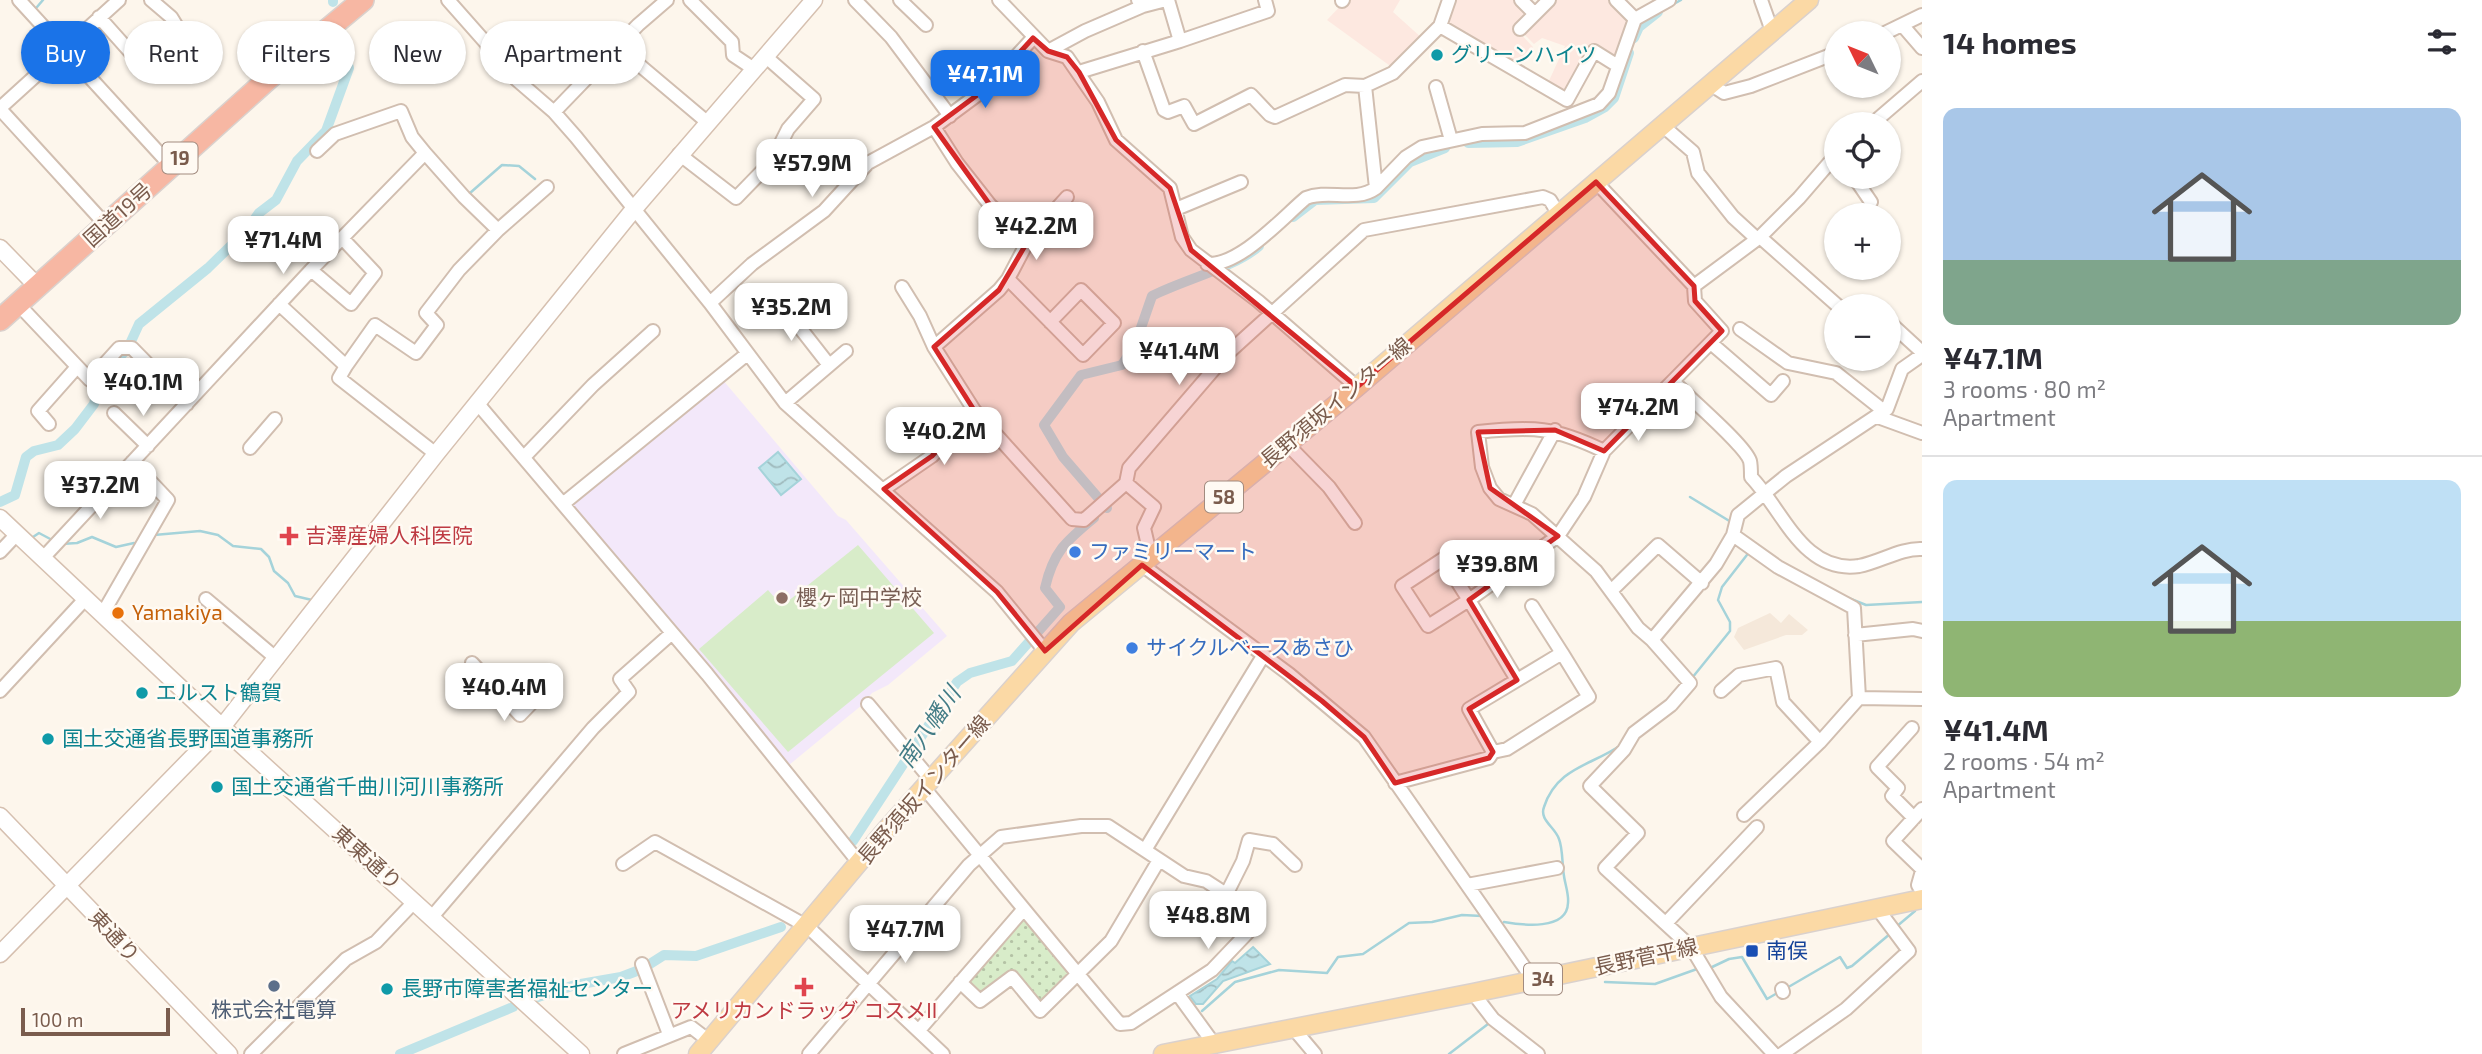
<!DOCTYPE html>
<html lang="en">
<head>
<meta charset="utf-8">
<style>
	body { margin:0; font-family:"Exo 2","Noto Sans JP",sans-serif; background:#f2f2f3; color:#2b2b33; height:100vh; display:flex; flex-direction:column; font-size:26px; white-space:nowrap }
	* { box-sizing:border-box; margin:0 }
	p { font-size:23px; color:#7c7c81 }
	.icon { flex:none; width:38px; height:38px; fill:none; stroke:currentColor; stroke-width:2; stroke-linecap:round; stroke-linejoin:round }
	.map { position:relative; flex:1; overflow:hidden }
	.details { display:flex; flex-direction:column; background:#fff; width:560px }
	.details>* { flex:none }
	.guide { position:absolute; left:21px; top:21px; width:665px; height:63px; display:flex; gap:14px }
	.needle { width:46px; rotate:313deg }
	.buttons { position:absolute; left:1824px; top:21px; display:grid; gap:14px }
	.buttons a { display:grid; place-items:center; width:77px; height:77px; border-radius:50%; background:#fff; box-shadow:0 2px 5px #0004; font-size:35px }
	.scale { position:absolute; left:21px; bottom:18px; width:149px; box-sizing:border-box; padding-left:7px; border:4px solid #7a5c4d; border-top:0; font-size:19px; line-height:24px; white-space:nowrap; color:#7a5c4d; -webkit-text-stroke:5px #fffaf3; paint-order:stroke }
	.price { position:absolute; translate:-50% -60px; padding:0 16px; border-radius:14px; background:#fff; color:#222; font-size:23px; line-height:46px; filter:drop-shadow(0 2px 4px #0008) }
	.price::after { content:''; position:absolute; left:50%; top:42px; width:21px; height:16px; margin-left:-10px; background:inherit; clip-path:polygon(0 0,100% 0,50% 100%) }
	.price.active { background:#1a73e8; color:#fff }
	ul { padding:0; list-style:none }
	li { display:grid; align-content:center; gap:14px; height:371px; padding:0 21px }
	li+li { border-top:2px solid #e1e1e2 }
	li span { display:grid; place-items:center; height:217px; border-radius:14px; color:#555 }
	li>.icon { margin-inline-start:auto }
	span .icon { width:126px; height:126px; fill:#fffc; stroke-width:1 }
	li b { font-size:30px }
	h2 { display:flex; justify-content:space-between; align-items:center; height:84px; padding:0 21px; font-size:30px }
	.tag { padding:0 24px; border-radius:32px; background:#fff; box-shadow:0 2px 5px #0004; font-size:24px; line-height:63px }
	.tag.active { background:#1a73e8; color:#fff }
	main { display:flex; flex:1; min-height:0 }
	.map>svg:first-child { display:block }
	.residential { fill:#f5e8da }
	.commercial { fill:#fde8e0 }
	.education { fill:#f3e8fa }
	.park { fill:url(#park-dots) }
	.pitch { fill:#d8ecc9 }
	.water { fill:url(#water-waves); stroke:#a5d3da; stroke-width:2 }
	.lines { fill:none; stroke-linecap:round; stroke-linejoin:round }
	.stream { stroke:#a5d3da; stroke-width:2.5 }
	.canal { stroke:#bfe3e8; stroke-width:10 }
	.street-casing { stroke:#d1beb0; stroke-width:16 }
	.secondary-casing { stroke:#d6c0b0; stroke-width:19 }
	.primary-casing { stroke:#dad1cd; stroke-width:21 }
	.highway-casing { stroke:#dad1cd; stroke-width:24 }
	.street { stroke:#fff; stroke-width:12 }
	.secondary { stroke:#fff; stroke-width:16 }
	.primary { stroke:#fbd9a5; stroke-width:18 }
	.highway { stroke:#f7b7a3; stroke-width:21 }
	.marked { fill:#d62828; fill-opacity:0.2; stroke:#d62828; stroke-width:5; stroke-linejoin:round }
	.culture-dot { fill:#0f9aa8; stroke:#fffaf3; stroke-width:2.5 }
	.health-dot { fill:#e0444e; stroke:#fffaf3; stroke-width:2.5 }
	.shop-dot { fill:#3f7fe0; stroke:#fffaf3; stroke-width:2.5 }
	.education-dot { fill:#8d6e63; stroke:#fffaf3; stroke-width:2.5 }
	.food-dot { fill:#e8710a; stroke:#fffaf3; stroke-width:2.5 }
	.transit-dot { fill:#1a4fb4; stroke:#fffaf3; stroke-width:2.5 }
	.service-dot { fill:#5c6f8a; stroke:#fffaf3; stroke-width:2.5 }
	.labels { text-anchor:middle; stroke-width:5; stroke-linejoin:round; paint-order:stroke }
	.shield { fill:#fffaf3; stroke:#a28b7f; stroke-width:2 }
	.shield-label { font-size:19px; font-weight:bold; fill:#7a5c4d }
	.culture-label { font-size:21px; fill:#0d838f; stroke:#fffaf3; text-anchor:start }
	.street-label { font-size:21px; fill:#7a5c4d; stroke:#fffaf3 }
	.health-label { font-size:21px; fill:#be3a42; stroke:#fffaf3; text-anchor:start }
	.shop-label { font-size:21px; fill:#366cbe; stroke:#fffaf3; text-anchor:start }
	.education-label { font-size:21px; fill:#785e54; stroke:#fffaf3; text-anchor:start }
	.food-label { font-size:21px; fill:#c56008; stroke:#fffaf3; text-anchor:start }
	.transit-label { font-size:21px; fill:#164399; stroke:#fffaf3; text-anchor:start }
	.service-label { font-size:21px; fill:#4e5e75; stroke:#fffaf3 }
	.water-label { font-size:23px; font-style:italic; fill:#437c86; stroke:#fffaf3 }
</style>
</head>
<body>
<main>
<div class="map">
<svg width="1922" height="1054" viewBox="0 0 1922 1054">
	<defs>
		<pattern id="park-dots" width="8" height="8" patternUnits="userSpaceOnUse" patternTransform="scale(1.75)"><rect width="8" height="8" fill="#d8ecc9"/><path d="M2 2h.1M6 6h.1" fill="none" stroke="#b4c2a5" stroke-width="1.8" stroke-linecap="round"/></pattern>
		<pattern id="water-waves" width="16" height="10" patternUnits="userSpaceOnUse" patternTransform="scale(1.75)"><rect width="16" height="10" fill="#bfe3e8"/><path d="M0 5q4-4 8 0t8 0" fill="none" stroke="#a0bbbe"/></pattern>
	</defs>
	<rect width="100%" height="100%" fill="#fdf6ec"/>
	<path class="residential" d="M1770 613 1781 623 1789 614 1808 630 1802 635H1786L1744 650 1734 637 1738 628Z"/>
	<path class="commercial" d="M1346 0H1400L1393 12 1423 39 1393 68 1327 20Z
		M1454 0H1516L1529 14 1516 29 1533 47 1518 69 1445 25Z
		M1552 0H1612L1630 21 1614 58 1594 45 1565 94 1547 85 1565 46 1542 38 1534 44 1521 31Z"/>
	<path class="education" d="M722 379 838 516 846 520 947 636 888 685 872 693 862 705 789 765 594 533 571 502Z"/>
	<path class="park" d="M1022 917 1073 977 1042 1005 1014 970 982 995 966 980Z"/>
	<path class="pitch" d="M858 545 934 633 788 752 699 649 768 590 782 606Z"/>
	<path class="water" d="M778 452 801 479 781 495 759 468Z
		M1253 947 1270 964 1223 981 1203 1004H1196L1190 996 1217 979 1232 961 1235 963Z"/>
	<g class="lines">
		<path class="stream" d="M1672 5 1681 0
			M37 7 43 0
			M470 193 502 165 519 166 535 179
			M1690 497 1731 522
			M154 535 200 531 218 535 233 546 261 549 269 557 274 571 288 583 295 596 312 600
			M30 539 39 533 54 541
			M61 544 77 543 92 537 116 547 134 543
			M1794 569 1810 578
			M1846 597 1866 605 1922 602
			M1692 678 1730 631V622L1718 600 1722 587 1750 551
			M1504 922C1522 925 1567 931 1568 903 1569 894 1565 884 1564 876 1562 865 1563 849 1559 839 1555 827 1539 820 1544 807 1557 767 1593 765 1621 745
			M1896 927 1915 911
			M1710 968 1729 959 1742 957 1767 999 1779 992
			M1605 982 1655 984 1697 969
			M1785 989 1840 957 1847 968 1852 966 1891 933
			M1202 1011 1235 982 1279 970 1327 973 1338 957 1363 954 1409 923 1432 922 1462 915 1482 916
			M1449 1054 1488 1024"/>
		<path class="canal" d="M333 0V2
			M1634 38 1639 27 1658 12
			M1468 143 1517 142 1585 118 1605 107 1614 98 1629 53
			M1293 217 1315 200 1374 198 1410 162 1445 148
			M0 502 15 495 26 457 34 451 58 445 75 429 94 404 100 378 128 348 139 324 208 268 247 230 259 213 276 200 297 161 326 131 349 68 342 42
			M1107 508 1063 457 1044 425 1081 375 1122 365 1135 345 1152 296C1183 280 1236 267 1259 246
			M853 841 957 682 970 673 1012 661 1060 607 1045 588C1053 552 1066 541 1094 518
			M532 999 575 985 621 977 642 969 664 955 696 956 781 927
			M400 1054 513 1007"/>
		<defs>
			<path id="street" d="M19 0 171 166
				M448 0 486 43 495 61 554 112 576 137 710 303 785 403 997 592 1045 651
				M690 0 732 42 733 55 754 69
				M855 0 891 37 950 116
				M900 0 926 25
				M999 0 1048 51 1067 57 1098 102 1116 140 1170 188 1182 237 1191 250 1258 301 1357 387
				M1138 0 1143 6 1166 0
				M1521 0 1535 14
				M1616 0 1635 19
				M1761 0 1772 31
				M1342 1 1343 0
				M99 17 140 63 182 35 171 17 151 0
				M1440 26 1567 100 1594 51 1618 66
				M1903 26 1922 48
				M1520 29 1549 0
				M1885 33 1922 15
				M1180 41 1268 11 1265 0
				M618 47 707 122
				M1048 51 1085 31 1143 6
				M1143 51 1164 110 1168 112 1184 106 1194 124 1251 95 1270 115 1275 117 1345 85 1365 86 1393 73 1440 26 1449 0
				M1079 72 1180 41 1168 0
				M1710 84 1724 93 1751 86 1836 53
				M1436 87 1451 140
				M0 108 119 0
				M0 109 106 225
				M554 112 638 25 667 0
				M1872 124 1922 81
				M1662 125 1693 152 1698 173 1733 217 1757 239
				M679 154 736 198 772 161 788 129 814 99 765 56
				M1854 177 1871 202
				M1596 182 1694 286
				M1376 188 1406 157 1422 147 1482 134 1525 133 1599 104 1609 93 1635 19 1669 0
				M1176 209 1241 182
				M498 230 547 187
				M1760 237 1838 306
				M1029 239 1067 197
				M1207 264C1240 266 1282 218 1306 198 1328 189 1355 203 1376 188L1365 86
				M311 270 351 304 375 273 342 238
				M1008 279 1083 355 1114 323 1081 290 1050 322
				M902 287 920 316 934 347 974 410 1072 519 1084 520 1126 483 1154 507 1144 528 1151 558
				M779 301 829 365
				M710 303 752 264 824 211 868 163 934 127 988 87 1033 38
				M18 304 90 380 119 348H132L187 404
				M279 304 346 366 339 378 436 454
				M1888 321 1922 352
				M1740 329 1788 363 1836 373 1884 411
				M1712 344 1771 395 1783 381
				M934 347 999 290 1008 279 1029 239 990 205 957 163 934 127
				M346 366 375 325 416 353 437 325 426 313 459 270 498 230 464 197 425 153
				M1674 382C1690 399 1745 445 1750 461 1751 465 1751 472 1751 477 1783 510 1803 574 1859 566 1880 562 1901 548 1922 549
				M785 403 846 351
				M478 404 707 674 860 864
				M114 413 148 446
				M1878 417 1922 433
				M49 424 38 411 77 367
				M1288 445 1329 487 1355 523
				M250 448 275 419
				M1604 451C1554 427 1534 426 1478 432L1482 467 1490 488 1499 499 1532 514 1596 571 1638 628 1652 640 1690 683 1671 705 1634 733 1624 750 1590 786 1638 833 1605 868 1691 947 1721 997 1774 1054
				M525 456 593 385 653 331
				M1126 483 1129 468 1227 354 1364 230 1543 197 1550 200 1558 213
				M884 489 932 456 974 410
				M564 503 747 354
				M1514 505 1555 430
				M1733 535 1778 567 1854 608 1859 698 1922 699
				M0 552 17 534
				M43 558 311 270 425 153 412 137 401 111 335 134 317 151
				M1443 559 1469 600 1428 626 1402 586Z
				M1142 565 1289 674 1364 737 1534 981
				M1611 591 1658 545 1702 583
				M206 599 277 659
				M1532 606 1562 653
				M103 613 168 500 132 462
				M1855 635 1913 629 1922 631
				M1652 640 1716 564 1733 535 1738 515 1786 476 1887 409 1902 369 1922 355
				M472 663 520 715 544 690
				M1517 680 1469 600 1558 536 1584 497 1604 451 1722 331 1695 301 1694 286 1760 237 1799 198 1836 155
				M0 691 86 598
				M1721 691 1739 675 1776 668 1783 702 1820 742
				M868 704 932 781
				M1912 728 1877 767 1898 788 1892 796 1914 818
				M1395 783 1489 758 1493 752 1469 709 1562 653 1589 697 1507 749 1493 752
				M1922 809 1893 841 1922 869
				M1744 815 1820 742 1859 698
				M1145 850 1263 656
				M623 864 655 842 808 927 943 1054
				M1922 871 1918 885 1922 892
				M1467 885 1557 868
				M1226 895 1243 861 1249 840 1273 844 1295 865
				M431 918 593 728 629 692 620 679 672 633
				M1667 922 1757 827
				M642 964 669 1034
				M960 982 980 1001 1012 977 1040 1011 1111 941 1159 860
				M1782 989 1783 992
				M1177 993 1214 1044
				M1473 993 1493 1019 1538 1054
				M920 1029 1023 910
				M1294 1029 1315 1054
				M251 1054 346 959 376 942 415 901
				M624 1054 691 1027 708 1040
				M809 1054 969 865 1001 837 1081 826H1108L1184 876 1206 881 1223 892 1253 927 1212 970 1131 1023 1120 1024C1054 947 990 867 925 789
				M1782 1054 1846 1009 1909 951 1877 908"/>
			<path id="secondary" d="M0 248 38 287
				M0 518 222 727 581 1054
				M0 816 229 1054
				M0 954 222 727 436 454 634 209 814 0"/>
			<path id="primary" d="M698 1054 886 830 1071 623 1357 387 1809 0
				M1163 1054 1473 993 1922 899"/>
			<path id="highway" d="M0 320 268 79 363 0"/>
		</defs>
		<use href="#street" class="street-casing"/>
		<use href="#secondary" class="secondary-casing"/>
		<use href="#primary" class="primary-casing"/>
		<use href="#highway" class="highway-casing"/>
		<use href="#street" class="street"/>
		<use href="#secondary" class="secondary"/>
		<use href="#primary" class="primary"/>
		<use href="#highway" class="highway"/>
	</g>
	<path class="marked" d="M1033 38 1048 51 1067 57 1079 72 1116 140 1170 188 1191 250 1357 387 1596 182 1694 286 1695 301 1722 331 1604 451 1555 430 1478 432 1490 488 1558 536 1469 600 1517 680 1469 709 1493 752 1489 758 1395 783 1364 737 1322 701 1142 565 1045 651 997 592 884 489 932 456 974 410 934 347 999 290 1029 239 990 205 934 127 988 87Z"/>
	<g class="culture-dot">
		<circle cx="1437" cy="55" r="7"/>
		<circle cx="142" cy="693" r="7"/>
		<circle cx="48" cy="739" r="7"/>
		<circle cx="217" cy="787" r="7"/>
		<circle cx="387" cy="989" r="7"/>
	</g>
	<g class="health-dot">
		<path d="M285.5 525.5h7v7h7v7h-7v7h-7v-7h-7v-7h7z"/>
		<path d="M800.5 976.5h7v7h7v7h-7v7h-7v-7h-7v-7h7z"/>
	</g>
	<g class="shop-dot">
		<circle cx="1075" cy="552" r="7"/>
		<circle cx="1132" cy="648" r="7"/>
	</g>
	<circle class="education-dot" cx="782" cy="598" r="7"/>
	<circle class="food-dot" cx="118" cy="613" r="7"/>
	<rect class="transit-dot" x="1745" y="944" width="14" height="14" rx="3.5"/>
	<circle class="service-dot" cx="274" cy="986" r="7"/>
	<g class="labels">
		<g class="shield">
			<rect x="162.5" y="142.5" width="35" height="31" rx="5"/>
			<rect x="1205" y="481.5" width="38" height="31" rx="5"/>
			<rect x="1524" y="963.5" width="38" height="31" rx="5"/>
		</g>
		<g class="shield-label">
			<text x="180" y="165">19</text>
			<text x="1224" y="504">58</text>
			<text x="1543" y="986">34</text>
		</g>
		<g class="culture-label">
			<text x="1451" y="62">グリーンハイツ</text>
			<text x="156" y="700">エルスト鶴賀</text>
			<text x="62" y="746">国土交通省長野国道事務所</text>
			<text x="231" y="794">国土交通省千曲川河川事務所</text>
			<text x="401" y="996">長野市障害者福祉センター</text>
		</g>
		<g class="street-label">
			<text transform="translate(118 215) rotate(-42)" y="7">国道19号</text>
			<text transform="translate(1336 403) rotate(-40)" y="7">長野須坂インター線</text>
			<text transform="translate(924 790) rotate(-49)" y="7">長野須坂インター線</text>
			<text transform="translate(367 858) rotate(42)" y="7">東東通り</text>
			<text transform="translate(114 936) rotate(47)" y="7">東通り</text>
			<text transform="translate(1646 957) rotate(-12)" y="7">長野菅平線</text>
		</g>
		<g class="health-label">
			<text x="305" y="543">吉澤産婦人科医院</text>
			<text x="804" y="1018" text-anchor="middle">アメリカンドラッグ コスメII</text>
		</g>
		<g class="shop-label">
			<text x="1089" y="559">ファミリーマート</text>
			<text x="1146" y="655">サイクルベースあさひ</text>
		</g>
		<g class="education-label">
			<text x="796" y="605">櫻ヶ岡中学校</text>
		</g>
		<g class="food-label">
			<text x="132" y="620">Yamakiya</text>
		</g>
		<g class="transit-label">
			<text x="1766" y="958">南俣</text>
		</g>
		<g class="service-label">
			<text x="274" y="1017">株式会社電算</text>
		</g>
		<g class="water-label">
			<text transform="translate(929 727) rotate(-56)" y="8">南八幡川</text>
		</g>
	</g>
</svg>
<div class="buttons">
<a><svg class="needle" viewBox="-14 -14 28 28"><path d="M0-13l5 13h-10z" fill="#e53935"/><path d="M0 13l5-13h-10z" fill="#7c7c81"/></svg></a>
<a><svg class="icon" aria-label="locate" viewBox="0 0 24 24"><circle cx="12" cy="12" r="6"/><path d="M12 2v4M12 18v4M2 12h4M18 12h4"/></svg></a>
<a>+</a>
<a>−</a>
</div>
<div class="scale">100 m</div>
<b class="price active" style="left:985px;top:110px">¥47.1M</b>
<b class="price" style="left:812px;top:199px">¥57.9M</b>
<b class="price" style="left:1036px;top:262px">¥42.2M</b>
<b class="price" style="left:283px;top:276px">¥71.4M</b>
<b class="price" style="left:791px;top:343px">¥35.2M</b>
<b class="price" style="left:1179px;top:387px">¥41.4M</b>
<b class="price" style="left:143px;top:418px">¥40.1M</b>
<b class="price" style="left:1638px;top:443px">¥74.2M</b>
<b class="price" style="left:944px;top:467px">¥40.2M</b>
<b class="price" style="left:100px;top:521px">¥37.2M</b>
<b class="price" style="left:1497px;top:600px">¥39.8M</b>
<b class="price" style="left:504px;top:723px">¥40.4M</b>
<b class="price" style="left:1208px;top:951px">¥48.8M</b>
<b class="price" style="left:905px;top:965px">¥47.7M</b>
<div class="guide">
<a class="tag active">Buy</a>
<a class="tag">Rent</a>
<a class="tag">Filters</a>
<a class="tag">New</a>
<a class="tag">Apartment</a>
</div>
</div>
<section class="details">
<h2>14 homes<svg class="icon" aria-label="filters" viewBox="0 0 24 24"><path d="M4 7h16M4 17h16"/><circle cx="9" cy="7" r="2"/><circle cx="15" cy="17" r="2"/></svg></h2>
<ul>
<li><span style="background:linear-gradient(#a9c7e8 70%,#7fa58c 0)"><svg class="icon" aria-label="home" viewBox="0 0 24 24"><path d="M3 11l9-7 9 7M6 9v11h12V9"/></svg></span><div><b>¥47.1M</b><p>3 rooms · 80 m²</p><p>Apartment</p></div></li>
<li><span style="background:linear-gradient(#bfe0f5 65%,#8fb573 0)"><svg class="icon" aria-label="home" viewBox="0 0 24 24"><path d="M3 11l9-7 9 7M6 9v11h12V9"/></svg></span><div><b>¥41.4M</b><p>2 rooms · 54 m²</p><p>Apartment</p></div></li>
</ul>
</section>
</main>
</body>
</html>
